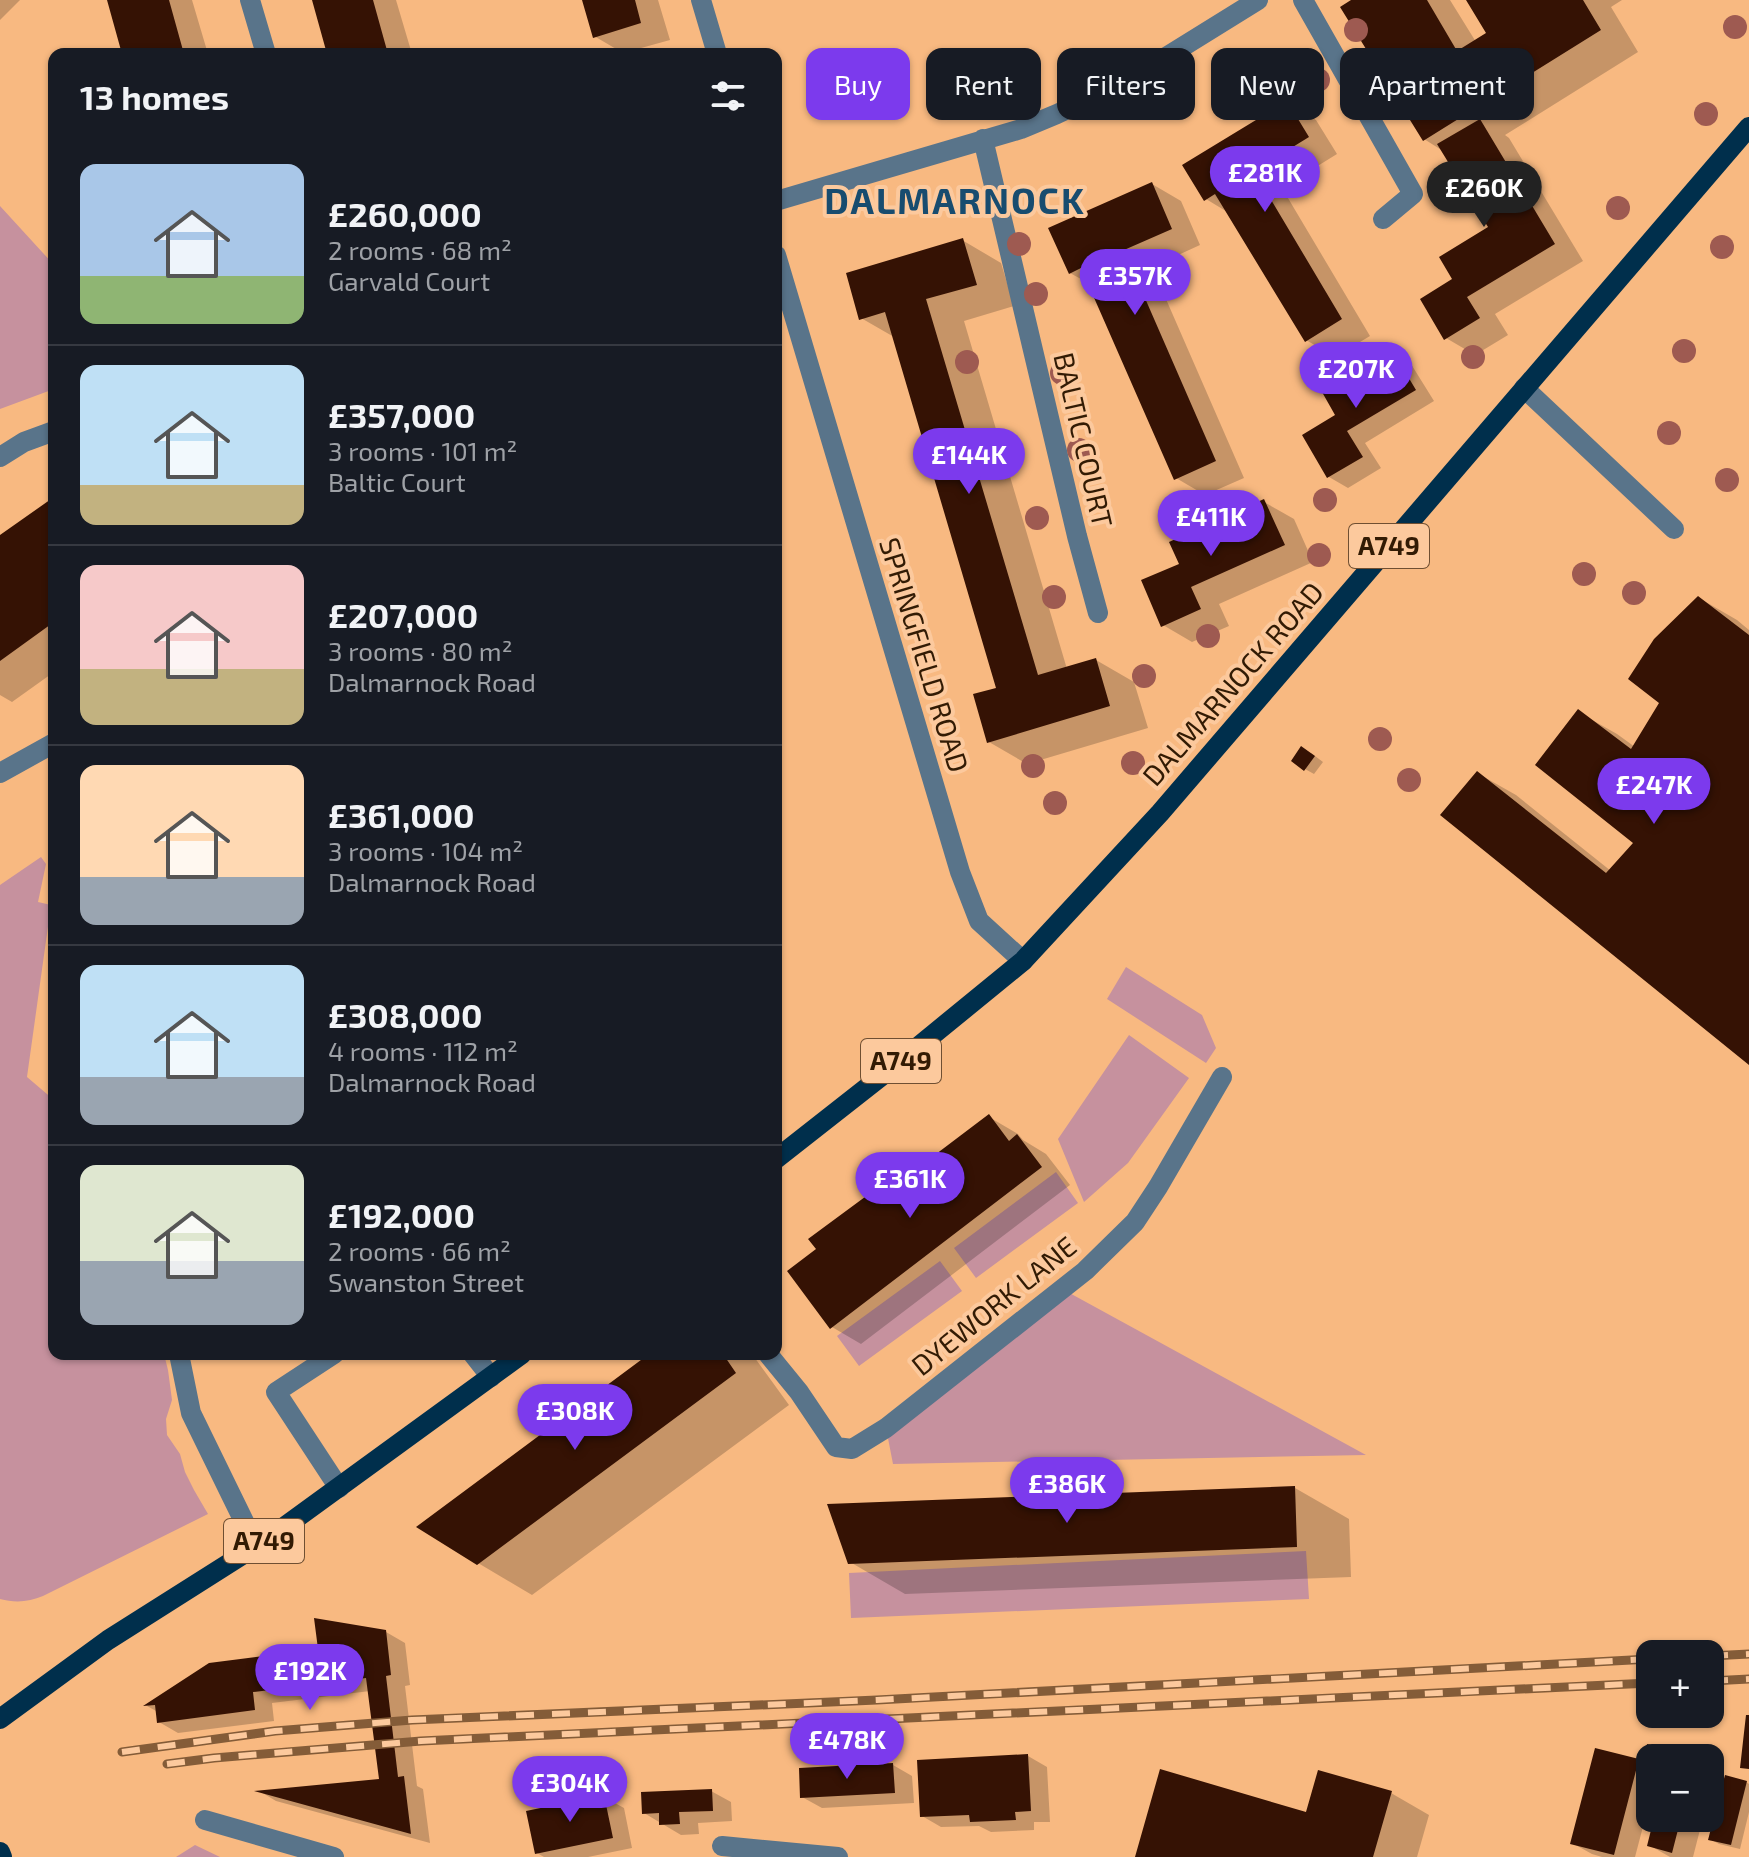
<!DOCTYPE html>
<html lang="en">
<head>
<meta charset="utf-8">
<style>
	body { margin:0; font-family:"Exo 2",sans-serif; background:#242831; color:#f1f3f6; height:100vh; display:flex; flex-direction:column; font-size:30px; white-space:nowrap }
	* { box-sizing:border-box; margin:0 }
	p { font-size:26px; color:#9ea1a6 }
	.icon { flex:none; width:44px; height:44px; fill:none; stroke:currentColor; stroke-width:2; stroke-linecap:round; stroke-linejoin:round }
	.map { position:relative; flex:1; overflow:hidden }
	.drawer { position:absolute; left:48px; top:48px; width:734px; height:1312px; display:flex; flex-direction:column; background:#171b24; border-radius:16px; box-shadow:0 2px 6px #0004 }
	.drawer>* { flex:none }
	.hud { position:absolute; left:806px; top:48px; width:760px; height:72px; display:flex; gap:16px }
	.tools { position:absolute; left:1636px; top:1640px; display:grid; gap:16px }
	.tools a { display:grid; place-items:center; width:88px; height:88px; border-radius:16px; background:#171b24; box-shadow:0 2px 6px #0004; font-size:40px }
	.price { position:absolute; translate:-50% -68px; padding:0 18px; border-radius:28px; background:#7c3aed; color:#fff; font-size:26px; line-height:52px; filter:drop-shadow(0 2px 4px #0008) }
	.price::after { content:''; position:absolute; left:50%; top:48px; width:24px; height:18px; margin-left:-12px; background:inherit; clip-path:polygon(0 0,100% 0,50% 100%) }
	.price.current { background:#222; color:#fff }
	ul { padding:0; list-style:none }
	li { display:flex; align-items:center; gap:24px; height:200px; padding:0 32px }
	li+li { border-top:2px solid #363941 }
	li span { display:grid; place-items:center; flex:none; width:224px; height:160px; border-radius:16px; color:#555 }
	li>.icon { margin-inline-start:auto }
	span .icon { width:96px; height:96px; fill:#fffc; stroke-width:1 }
	li b { font-size:34px }
	h2 { display:flex; justify-content:space-between; align-items:center; height:96px; padding:0 32px; font-size:34px }
	.tag { padding:0 28px; border-radius:16px; background:#171b24; box-shadow:0 2px 6px #0004; font-size:28px; line-height:72px }
	.tag.current { background:#7c3aed; color:#fff }
	.map>svg:first-child { display:block }
	.green { fill:#c6919e }
	.shadow { fill:#0003 }
	.building { fill:#351204 }
	.lines { fill:none; stroke-linecap:round; stroke-linejoin:round }
	.minor { stroke:#59748a; stroke-width:20 }
	.major { stroke:#002f4c; stroke-width:20 }
	.rail-casing { stroke:#845c38; stroke-width:9 }
	.rail { stroke:#fcc99d; stroke-width:6; stroke-dasharray:18; stroke-linecap:butt }
	.tree { fill:#9e5a51 }
	.labels { text-anchor:middle; stroke-width:8; stroke-linejoin:round; paint-order:stroke }
	.shield { fill:#fcc99d; stroke:#6f4f32; stroke-width:2 }
	.shield-label { font-size:26px; font-weight:bold; fill:#321b04 }
	.street-label { font-size:28px; fill:#321b04; stroke:#fcc99d }
	.district-label { font-size:36px; font-weight:bold; letter-spacing:2px; fill:#184c6f; stroke:#fcc99d }
</style>
</head>
<body>
<div class="map">
<svg width="1749" height="1857" viewBox="0 0 1749 1857">
	<rect width="100%" height="100%" fill="#f8b981"/>
	<path class="green" d="M0 206 54 265V389L0 409Z
		M41 857 46 864 38 902 51 905 27 1077 54 1100V1354H164L168 1370 172 1400 166 1419 167 1435 180 1454 185 1472 194 1490 208 1514 43 1596C29 1602 15 1603 0 1599V885Z
		M1126 967 1202 1015 1216 1048 1206 1063 1107 999Z
		M1129 1035 1189 1078 1128 1163 1084 1202 1058 1139Z
		M1056 1172 1078 1203 976 1278 954 1248Z
		M940 1261 962 1291 859 1366 837 1336Z
		M1064 1290 1366 1455 893 1464 886 1428Z
		M1306 1551 1309 1599 851 1618 849 1573Z
		M195 1845 220 1857H176Z"/>
	<path class="shadow" d="M0 0H20L0 20Z
		M109 0H192L208 54H124Z
		M314 0H396L412 54H329Z
		M584 0H658L670 40 623 53 594 36Z
		M1355 0H1450L1476 42 1489 34 1469 0H1622L1611 7 1638 52 1505 135 1509 138 1583 261 1495 314 1508 335 1475 355 1446 338 1455 280 1490 228 1443 151 1424 139Z
		M1287 103 1316 120 1337 154 1282 188 1370 336 1335 357 1306 340 1229 213 1206 199Z
		M1152 184 1181 201 1200 245 1152 267 1244 478 1205 495 1176 478 1090 284 1070 273Z
		M962 240 1001 263 1014 306 964 321 1067 669 1096 660 1134 682 1148 728 1027 764 989 742 999 689 894 337 861 318Z
		M1392 353 1411 364 1434 401 1365 443 1381 468 1348 488 1329 477 1304 436 1338 416Z
		M54 499V672L12 702 0 695V538Z
		M1264 502 1294 519 1313 562 1219 604 1229 626 1192 642 1163 625 1181 565Z
		M1699 598 1737 620 1749 630V1062L1477 773 1516 795 1611 871 1636 842 1578 712 1617 734 1635 747 1662 703Z
		M1311 753 1323 762 1314 774 1305 769Z
		M989 1117 1018 1134 1023 1140 1046 1154 1070 1185 861 1344 832 1327 819 1250 869 1196 878 1201Z
		M653 1354H752L789 1405 532 1595 478 1563Z
		M1295 1488 1349 1519 1351 1577 905 1594 850 1562Z
		M386 1632 405 1643 410 1685 405 1686 417 1786 423 1789 430 1843 276 1801 261 1792 381 1781 370 1691 272 1703 274 1721 178 1733 159 1722 158 1712 147 1706 210 1665 320 1651Z
		M1648 1746 1670 1752 1679 1757 1650 1758V1765L1646 1764 1650 1768V1800L1635 1857H1602L1592 1854 1572 1843 1638 1761 1644 1764Z
		M1028 1756 1047 1767 1050 1822H1034V1830L991 1832 979 1826 941 1827 922 1816Z
		M893 1765 912 1776 914 1803 822 1808 802 1797Z
		M1746 1782 1749 1784V1812L1740 1849 1719 1844 1710 1839Z
		M711 1791 731 1802 732 1821 698 1823 699 1834 681 1835 644 1813Z
		M1391 1793 1429 1815 1417 1857H1137Z
		M604 1797 624 1808 632 1848 588 1857H544L537 1853Z
		M1656 1818H1703L1693 1857H1670L1649 1845Z"/>
	<path class="building" d="M107 0H169L184 54H122Z
		M312 0H373L388 54H327Z
		M582 0H635L641 23 593 38Z
		M1351 0H1427L1457 51 1486 33 1466 0H1583L1601 30 1423 141 1340 7Z
		M1287 101 1309 137 1254 171 1342 319 1305 342 1215 194 1204 201 1182 165Z
		M1480 119 1555 244 1467 297 1480 318 1444 340 1420 299 1452 279 1439 257 1488 227 1437 144Z
		M1152 182 1172 229 1124 250 1216 461 1174 480 1081 268 1069 274 1048 228Z
		M963 238 977 285 926 299 1038 675 1096 658 1110 706 987 743 973 694 996 688 885 312 859 320 846 273Z
		M1392 350 1416 390 1347 431 1363 457 1327 478 1302 435 1335 415 1322 392Z
		M54 497V622L0 661V535Z
		M1264 499 1285 545 1191 587 1201 609 1161 627 1141 580 1179 564 1169 542Z
		M1698 596 1749 635V1065L1440 815 1477 771 1606 873 1633 843 1535 765 1578 709 1631 749 1659 703 1628 679 1654 639Z
		M1301 746 1315 756 1304 771 1291 761Z
		M989 1114 1009 1141 1017 1134 1042 1167 830 1329 787 1271 816 1249 808 1239 869 1194 874 1201Z
		M649 1354H723L736 1373 477 1565 416 1527Z
		M1295 1486 1297 1547 848 1564 827 1504Z
		M314 1618 386 1630 391 1675 386 1676 398 1777 404 1776 411 1834 254 1791 379 1779 366 1678 253 1692 255 1710 157 1723 155 1705 143 1706 209 1663 318 1649Z
		M1746 1715H1749V1769L1740 1768Z
		M1647 1744 1671 1750 1669 1758H1650V1764L1642 1762Z
		M1595 1748 1639 1759 1614 1855 1570 1844Z
		M1028 1754 1031 1811 1015 1812 1016 1820 970 1822 969 1815 920 1817 917 1760Z
		M893 1763 895 1793 800 1798 799 1768Z
		M1160 1769 1306 1812 1318 1770 1392 1791 1373 1857H1135Z
		M1725 1775 1747 1781 1731 1845 1708 1840Z
		M712 1789 713 1811 679 1812 680 1824 659 1825V1813L642 1814 641 1792Z
		M604 1795 613 1838 535 1854 526 1811Z
		M1654 1818H1681L1672 1853 1647 1846Z"/>
	<g class="lines">
		<path class="minor" d="M250 0 266 54
			M701 0 717 54
			M1303 0 1413 194 1383 219
			M983 139 1077 536 1098 613
			M776 201 1021 129 1057 114 1129 80 1258 0
			M776 255 960 872 979 921 1023 961
			M1524 388 1674 529
			M0 457 24 442 54 431
			M0 773 54 743
			M179 1354 191 1413 256 1546
			M334 1354 276 1392 339 1488
			M473 1354 491 1377
			M768 1354 799 1392 836 1447 852 1449 886 1428 1085 1271 1135 1222 1158 1187 1222 1077
			M205 1820 334 1857
			M722 1846 838 1857"/>
		<path class="major" d="M776 1159 897 1064 1023 961 1160 813 1749 127
			M0 1719 108 1640 269 1538 522 1354
			M0 1852 2 1857"/>
		<defs>
			<path id="rail" d="M1710 1656 1749 1654
				M1710 1681 1749 1679
				M122 1752 275 1731 412 1720 877 1700 1650 1659
				M167 1764 214 1758 421 1741 1650 1683"/>
		</defs>
		<use href="#rail" class="rail-casing"/>
		<use href="#rail" class="rail"/>
	</g>
	<g class="tree">
		<circle cx="1735" cy="27" r="12"/>
		<circle cx="1356" cy="30" r="12"/>
		<circle cx="1318" cy="80" r="12"/>
		<circle cx="1706" cy="114" r="12"/>
		<circle cx="1618" cy="208" r="12"/>
		<circle cx="1019" cy="244" r="12"/>
		<circle cx="1722" cy="247" r="12"/>
		<circle cx="1036" cy="294" r="12"/>
		<circle cx="1684" cy="351" r="12"/>
		<circle cx="1473" cy="357" r="12"/>
		<circle cx="967" cy="362" r="12"/>
		<circle cx="1062" cy="373" r="12"/>
		<circle cx="1669" cy="433" r="12"/>
		<circle cx="1079" cy="450" r="12"/>
		<circle cx="1727" cy="480" r="12"/>
		<circle cx="1325" cy="500" r="12"/>
		<circle cx="1037" cy="518" r="12"/>
		<circle cx="1319" cy="555" r="12"/>
		<circle cx="1584" cy="574" r="12"/>
		<circle cx="1634" cy="593" r="12"/>
		<circle cx="1054" cy="597" r="12"/>
		<circle cx="1208" cy="636" r="12"/>
		<circle cx="1144" cy="676" r="12"/>
		<circle cx="1380" cy="739" r="12"/>
		<circle cx="1133" cy="763" r="12"/>
		<circle cx="1033" cy="766" r="12"/>
		<circle cx="1409" cy="780" r="12"/>
		<circle cx="1055" cy="803" r="12"/>
	</g>
	<g class="labels">
		<g class="shield">
			<rect x="1349" y="524" width="80" height="44" rx="6"/>
			<rect x="861" y="1039" width="80" height="44" rx="6"/>
			<rect x="224" y="1519" width="80" height="44" rx="6"/>
		</g>
		<g class="shield-label">
			<text x="1389" y="555">A749</text>
			<text x="901" y="1070">A749</text>
			<text x="264" y="1550">A749</text>
		</g>
		<g class="street-label">
			<text transform="translate(1083 440) rotate(77)" y="10">BALTIC COURT</text>
			<text transform="translate(924 655) rotate(73)" y="10">SPRINGFIELD ROAD</text>
			<text transform="translate(1233 684) rotate(-49)" y="10">DALMARNOCK ROAD</text>
			<text transform="translate(994 1306) rotate(-39)" y="10">DYEWORK LANE</text>
		</g>
		<g class="district-label">
			<text x="955" y="214">DALMARNOCK</text>
		</g>
	</g>
</svg>
<div class="tools">
<a>+</a>
<a>−</a>
</div>
<b class="price" style="left:1265px;top:214px">£281K</b>
<b class="price current" style="left:1484px;top:229px">£260K</b>
<b class="price" style="left:1135px;top:317px">£357K</b>
<b class="price" style="left:1356px;top:410px">£207K</b>
<b class="price" style="left:969px;top:496px">£144K</b>
<b class="price" style="left:1211px;top:558px">£411K</b>
<b class="price" style="left:1654px;top:826px">£247K</b>
<b class="price" style="left:910px;top:1220px">£361K</b>
<b class="price" style="left:575px;top:1452px">£308K</b>
<b class="price" style="left:1067px;top:1525px">£386K</b>
<b class="price" style="left:310px;top:1712px">£192K</b>
<b class="price" style="left:847px;top:1781px">£478K</b>
<b class="price" style="left:570px;top:1824px">£304K</b>
<div class="hud">
<a class="tag current">Buy</a>
<a class="tag">Rent</a>
<a class="tag">Filters</a>
<a class="tag">New</a>
<a class="tag">Apartment</a>
</div>
<section class="drawer">
<h2>13 homes<svg class="icon" aria-label="filters" viewBox="0 0 24 24"><path d="M4 7h16M4 17h16"/><circle cx="9" cy="7" r="2"/><circle cx="15" cy="17" r="2"/></svg></h2>
<ul>
<li><span style="background:linear-gradient(#a9c7e8 70%,#8fb573 0)"><svg class="icon" aria-label="home" viewBox="0 0 24 24"><path d="M3 11l9-7 9 7M6 9v11h12V9"/></svg></span><div><b>£260,000</b><p>2 rooms · 68 m²</p><p>Garvald Court</p></div></li>
<li><span style="background:linear-gradient(#bfe0f5 75%,#c2b280 0)"><svg class="icon" aria-label="home" viewBox="0 0 24 24"><path d="M3 11l9-7 9 7M6 9v11h12V9"/></svg></span><div><b>£357,000</b><p>3 rooms · 101 m²</p><p>Baltic Court</p></div></li>
<li><span style="background:linear-gradient(#f6c9c9 65%,#c2b280 0)"><svg class="icon" aria-label="home" viewBox="0 0 24 24"><path d="M3 11l9-7 9 7M6 9v11h12V9"/></svg></span><div><b>£207,000</b><p>3 rooms · 80 m²</p><p>Dalmarnock Road</p></div></li>
<li><span style="background:linear-gradient(#ffd9b3 70%,#9aa5b1 0)"><svg class="icon" aria-label="home" viewBox="0 0 24 24"><path d="M3 11l9-7 9 7M6 9v11h12V9"/></svg></span><div><b>£361,000</b><p>3 rooms · 104 m²</p><p>Dalmarnock Road</p></div></li>
<li><span style="background:linear-gradient(#bfe0f5 70%,#9aa5b1 0)"><svg class="icon" aria-label="home" viewBox="0 0 24 24"><path d="M3 11l9-7 9 7M6 9v11h12V9"/></svg></span><div><b>£308,000</b><p>4 rooms · 112 m²</p><p>Dalmarnock Road</p></div></li>
<li><span style="background:linear-gradient(#dfe7d0 60%,#9aa5b1 0)"><svg class="icon" aria-label="home" viewBox="0 0 24 24"><path d="M3 11l9-7 9 7M6 9v11h12V9"/></svg></span><div><b>£192,000</b><p>2 rooms · 66 m²</p><p>Swanston Street</p></div></li>
</ul>
</section>
</div>
</body>
</html>
